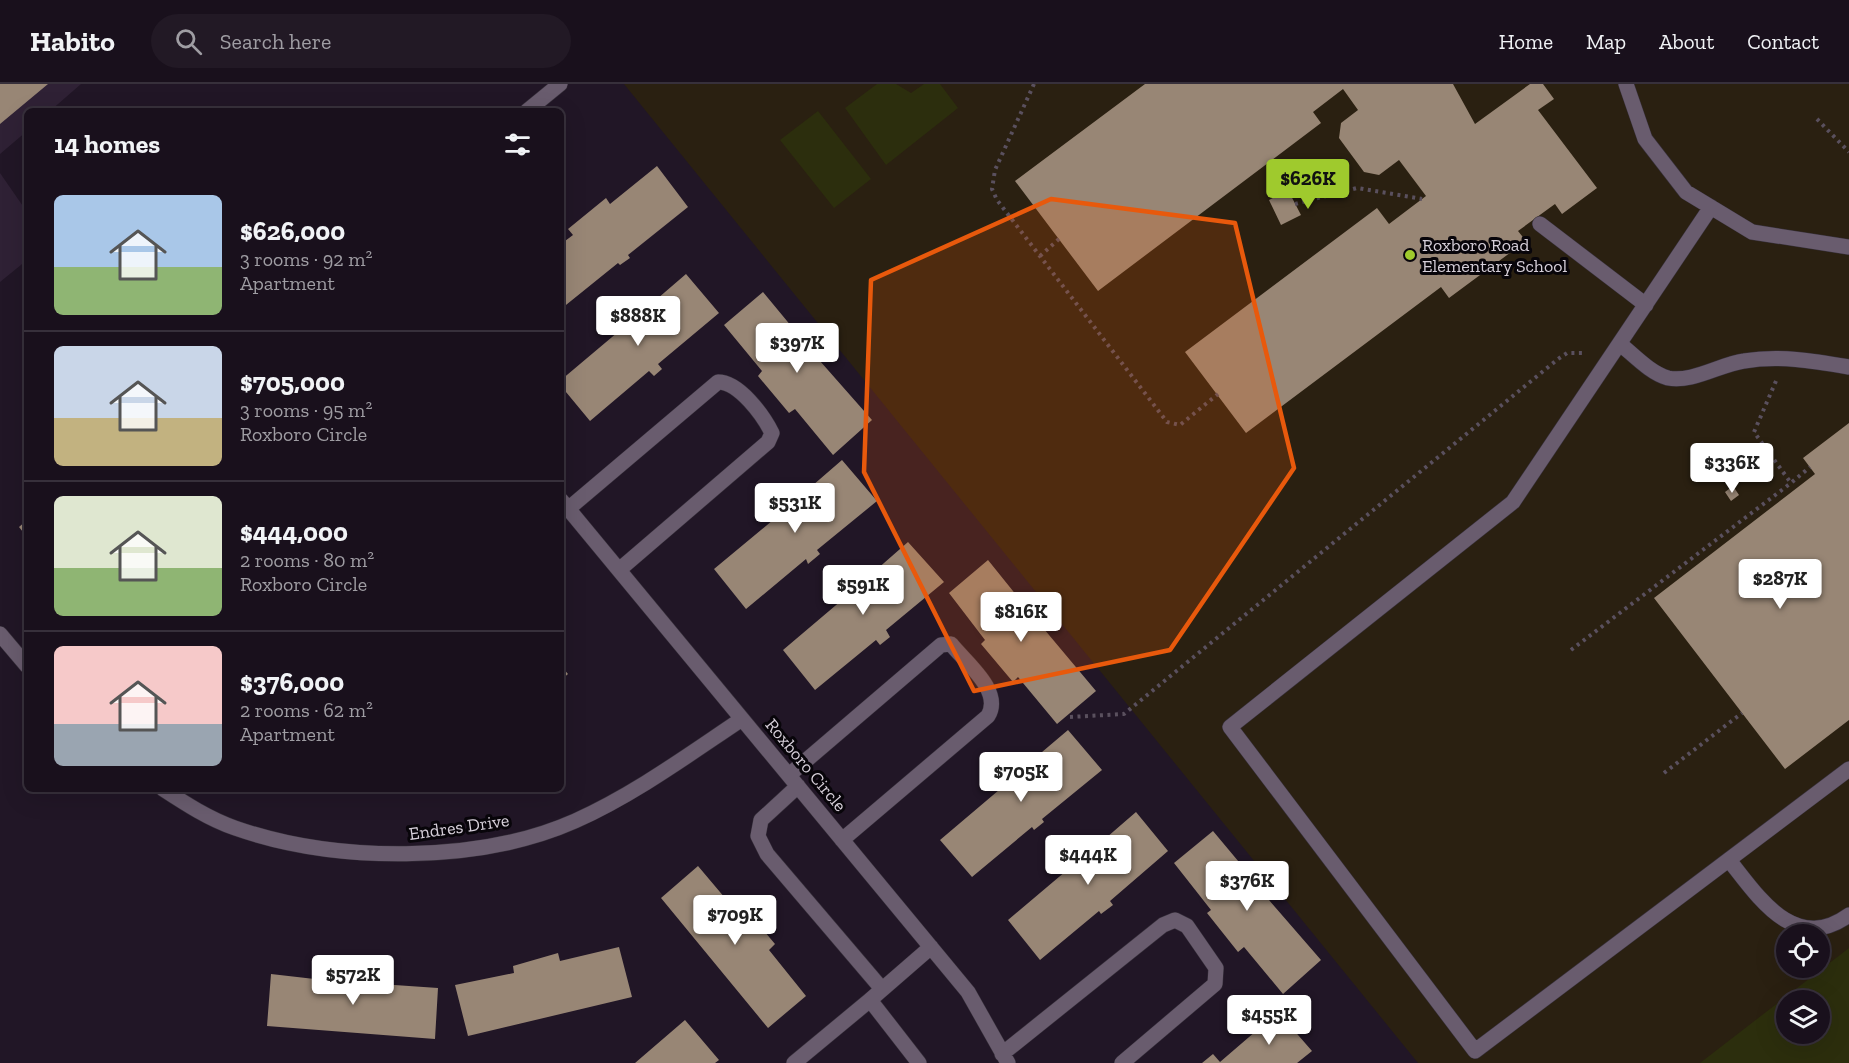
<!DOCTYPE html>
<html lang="en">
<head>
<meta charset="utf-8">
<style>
	body { margin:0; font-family:"Zilla Slab",serif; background:#221925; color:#f1f3f6; height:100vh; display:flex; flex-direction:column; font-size:22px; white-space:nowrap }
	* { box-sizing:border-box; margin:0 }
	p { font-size:20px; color:#9f9da3 }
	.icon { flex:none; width:33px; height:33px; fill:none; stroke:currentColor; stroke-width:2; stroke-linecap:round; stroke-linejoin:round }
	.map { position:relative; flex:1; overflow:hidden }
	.panel { position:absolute; left:24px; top:24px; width:540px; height:684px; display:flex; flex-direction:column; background:#19101c; border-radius:9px; box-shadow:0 6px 24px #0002,0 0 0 2px #37303b }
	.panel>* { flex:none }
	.buttons { position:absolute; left:1776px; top:840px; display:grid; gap:12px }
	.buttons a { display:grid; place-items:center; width:54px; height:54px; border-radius:50%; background:#19101c; box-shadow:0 6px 24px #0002,0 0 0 2px #37303b; font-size:30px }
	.price { position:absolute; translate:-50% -51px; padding:0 14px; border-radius:6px; background:#fff; color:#222; font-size:20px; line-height:39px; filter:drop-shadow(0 2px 3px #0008) }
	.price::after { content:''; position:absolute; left:50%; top:36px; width:18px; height:14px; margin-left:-9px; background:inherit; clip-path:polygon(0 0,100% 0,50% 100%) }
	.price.on { background:#9fca2d; color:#111 }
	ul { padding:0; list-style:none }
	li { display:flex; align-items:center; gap:18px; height:150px; padding:0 30px }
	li+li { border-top:2px solid #37303b }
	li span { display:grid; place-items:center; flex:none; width:168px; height:120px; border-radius:9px; color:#555 }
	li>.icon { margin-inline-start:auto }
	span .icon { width:72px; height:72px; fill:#fffc; stroke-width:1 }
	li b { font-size:26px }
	h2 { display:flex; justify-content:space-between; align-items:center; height:72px; padding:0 30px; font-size:26px }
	header { display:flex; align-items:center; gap:36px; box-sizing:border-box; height:84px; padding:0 30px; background:#19101c; border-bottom:2px solid #37303b }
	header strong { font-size:28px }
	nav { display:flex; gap:33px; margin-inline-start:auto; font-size:21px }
	.search { width:420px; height:54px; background:#221925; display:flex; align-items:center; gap:15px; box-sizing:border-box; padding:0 21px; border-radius:33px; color:#9f9da3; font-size:22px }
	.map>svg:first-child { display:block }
	.built { fill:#2f2135 }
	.education { fill:#2a2011; fill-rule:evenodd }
	.green { fill:#2c2e0d; fill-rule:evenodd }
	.building { fill:#988675 }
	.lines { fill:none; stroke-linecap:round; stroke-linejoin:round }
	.minor-casing { stroke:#37303b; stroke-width:16 }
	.path { stroke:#5a505e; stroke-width:4; stroke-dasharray:3 4.5; stroke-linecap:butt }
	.minor { stroke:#695c6e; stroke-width:15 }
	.marked { fill:#e8590c; fill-opacity:0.2; stroke:#e8590c; stroke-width:4.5; stroke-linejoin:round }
	.poi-dot { fill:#9fca2d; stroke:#08050a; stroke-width:2 }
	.labels { text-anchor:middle; stroke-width:6; stroke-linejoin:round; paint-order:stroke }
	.poi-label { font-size:18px; fill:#d6cfd9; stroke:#08050a; text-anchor:start }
	.street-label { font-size:18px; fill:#d6cfd9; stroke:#08050a }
</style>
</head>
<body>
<header>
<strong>Habito</strong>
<div class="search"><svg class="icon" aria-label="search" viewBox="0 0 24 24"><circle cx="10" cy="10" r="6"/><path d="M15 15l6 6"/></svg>Search here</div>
<nav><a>Home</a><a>Map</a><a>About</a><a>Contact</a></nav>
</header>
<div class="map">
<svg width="1849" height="979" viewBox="0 0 1849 979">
	<rect width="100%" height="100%" fill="#211626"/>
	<path class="built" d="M0 0H81L50 27H27V47L0 70Z
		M0 89 27 128V176L0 198Z"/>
	<path class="education" d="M624 0H1849V979H1418ZM1786 850H1820V884H1786ZM1786 916H1820V950H1786Z"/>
	<path class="green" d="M877 0H896L911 9 924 0H940L958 24 886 81 845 24Z
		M818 27 871 95 834 124 780 56Z
		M1849 864V979H1700ZM1820 916V950H1786V916Z"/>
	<path class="building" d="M0 0H48L0 40Z
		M1145 0H1453L1475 40 1530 0H1543L1554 15 1538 26 1597 104 1562 130 1555 120 1518 147 1526 157 1449 214 1441 203 1246 349 1185 268 1377 124 1389 140 1426 112 1399 76 1379 91 1364 88 1339 54 1341 39 1358 26 1343 5 1313 28 1321 39 1098 207 1015 97Z
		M657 82 688 123 628 171 630 174 620 181 618 179 561 225V160L573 151 568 145 606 114 610 120Z
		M1288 106 1301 131 1281 141 1269 116Z
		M686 190 719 229 658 280 662 285 654 292 649 287 590 337 561 302V296L618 248 611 240 622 231 629 239Z
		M763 208 811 266 815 262 824 274 820 277 872 336 833 371 795 325 789 329 758 292 762 287 724 241Z
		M1849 339V636L1785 685 1654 514 1815 390 1803 374Z
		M842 376 877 417 817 466 820 470 808 480 806 475 746 525 714 485 773 436 767 428 777 419 783 427Z
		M1733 402 1739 411 1731 417 1725 408Z
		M27 436V453L19 443Z
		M908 458 944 498 886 546 890 553 880 561 876 556 815 606 783 566 842 516 834 508 844 500 852 507Z
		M988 476 1034 533 1038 530 1048 541 1044 545 1096 607 1057 640 1018 593 1013 598 981 560 985 556 949 509Z
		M561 582 568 590 561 596Z
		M1068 646 1102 686 1042 735 1044 738 1034 746 1032 743 972 793 940 756 999 706 992 698 1004 689 1009 696Z
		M1136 728 1168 767 1110 817 1113 821 1101 830 1099 827 1040 876 1008 836 1066 787 1060 779 1070 771 1077 779Z
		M1213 747 1259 802 1263 798 1274 811 1269 816 1321 876 1283 910 1244 863 1238 868 1207 829 1211 826 1174 779Z
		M698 782 736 827 743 822 775 860 769 866 806 912 768 944 661 814Z
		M619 863 632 913 468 952 455 901 514 889 513 882 558 869 560 877Z
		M333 888 380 891V900L438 904 435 955 267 942 271 890 332 897Z
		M1278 928 1312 967 1297 979H1202L1213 970 1220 978Z
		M685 936 719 976 715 979H635Z"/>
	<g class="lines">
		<defs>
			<path id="minor" d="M1626 0 1645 55 1686 108 1752 148 1849 163
				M527 27 560 0
				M1711 123 1513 418 1230 643 1475 967 1849 685
				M1540 140 1646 221
				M1620 260C1634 271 1650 289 1668 294 1692 299 1721 280 1744 277 1780 271 1814 277 1849 283
				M561 416 968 908 1008 979
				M568 425 718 298C739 298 763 331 772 349L768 358 619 486
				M0 550 27 582
				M789 691 941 561 951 560C966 579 1003 607 988 632L842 756
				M798 702 761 736 758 752 767 770 882 905
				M163 705C186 720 209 735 235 744 335 779 478 780 575 737 635 710 688 671 742 635
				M1729 776C1759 814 1795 870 1849 831
				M1002 970 1163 841 1175 836 1187 842 1216 884 1215 900 1122 979
				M794 979 870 916
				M919 979 870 916 931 863"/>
		</defs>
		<use href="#minor" class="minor-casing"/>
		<path class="path" d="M1034 0 995 86 992 105 997 116 1167 338 1180 341 1218 310
			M1817 35 1849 68
			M1295 120 1357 104 1422 115
			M1040 172 1059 155
			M1776 297 1754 348 1791 399 1810 383
			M1571 566 1791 399
			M1070 633 1124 630 1558 275 1567 269H1584
			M1664 689 1742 629
			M1823 884 1824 864"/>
		<use href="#minor" class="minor"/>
	</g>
	<path class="marked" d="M1051 115 1235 139 1294 384 1170 566 974 607 864 388 871 196Z"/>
	<circle class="poi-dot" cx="1410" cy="171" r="6"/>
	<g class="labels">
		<g class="poi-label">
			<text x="1422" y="167">Roxboro Road<tspan x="1422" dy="21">Elementary School</tspan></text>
		</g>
		<g class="street-label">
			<text transform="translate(806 681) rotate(50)" y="6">Roxboro Circle</text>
			<text transform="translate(459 743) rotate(-8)" y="6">Endres Drive</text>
		</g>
	</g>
</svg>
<div class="buttons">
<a><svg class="icon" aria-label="locate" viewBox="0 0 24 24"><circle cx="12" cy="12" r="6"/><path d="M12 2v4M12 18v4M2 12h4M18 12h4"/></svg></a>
<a><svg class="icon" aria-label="layers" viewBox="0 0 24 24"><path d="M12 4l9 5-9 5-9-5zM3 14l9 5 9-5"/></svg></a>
</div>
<b class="price on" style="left:1308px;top:126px">$626K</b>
<b class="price" style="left:638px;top:263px">$888K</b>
<b class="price" style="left:797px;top:290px">$397K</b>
<b class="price" style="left:1732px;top:410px">$336K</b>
<b class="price" style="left:795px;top:450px">$531K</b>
<b class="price" style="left:1780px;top:526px">$287K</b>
<b class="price" style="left:863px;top:532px">$591K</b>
<b class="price" style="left:1021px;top:559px">$816K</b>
<b class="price" style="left:1021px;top:719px">$705K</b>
<b class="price" style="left:1088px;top:802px">$444K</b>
<b class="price" style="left:1247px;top:828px">$376K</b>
<b class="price" style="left:735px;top:862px">$709K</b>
<b class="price" style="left:353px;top:922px">$572K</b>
<b class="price" style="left:1269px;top:962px">$455K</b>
<section class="panel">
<h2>14 homes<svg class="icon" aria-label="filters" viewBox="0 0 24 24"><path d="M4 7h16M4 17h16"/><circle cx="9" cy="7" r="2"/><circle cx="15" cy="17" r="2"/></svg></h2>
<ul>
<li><span style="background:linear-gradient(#a9c7e8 60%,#8fb573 0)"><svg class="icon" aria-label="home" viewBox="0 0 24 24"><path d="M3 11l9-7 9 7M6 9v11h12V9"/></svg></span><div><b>$626,000</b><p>3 rooms · 92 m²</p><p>Apartment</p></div></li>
<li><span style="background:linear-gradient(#c9d6e8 60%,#c2b280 0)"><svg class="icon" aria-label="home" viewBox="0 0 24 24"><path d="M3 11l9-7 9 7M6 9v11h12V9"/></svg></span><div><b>$705,000</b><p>3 rooms · 95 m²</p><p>Roxboro Circle</p></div></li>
<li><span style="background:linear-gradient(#dfe7d0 60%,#8fb573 0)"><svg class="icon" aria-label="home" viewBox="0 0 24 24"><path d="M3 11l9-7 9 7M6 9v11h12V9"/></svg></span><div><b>$444,000</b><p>2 rooms · 80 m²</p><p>Roxboro Circle</p></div></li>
<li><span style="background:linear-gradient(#f6c9c9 65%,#9aa5b1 0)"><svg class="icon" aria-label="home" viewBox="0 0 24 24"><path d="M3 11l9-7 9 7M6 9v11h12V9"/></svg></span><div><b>$376,000</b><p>2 rooms · 62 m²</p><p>Apartment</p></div></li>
</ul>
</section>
</div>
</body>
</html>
